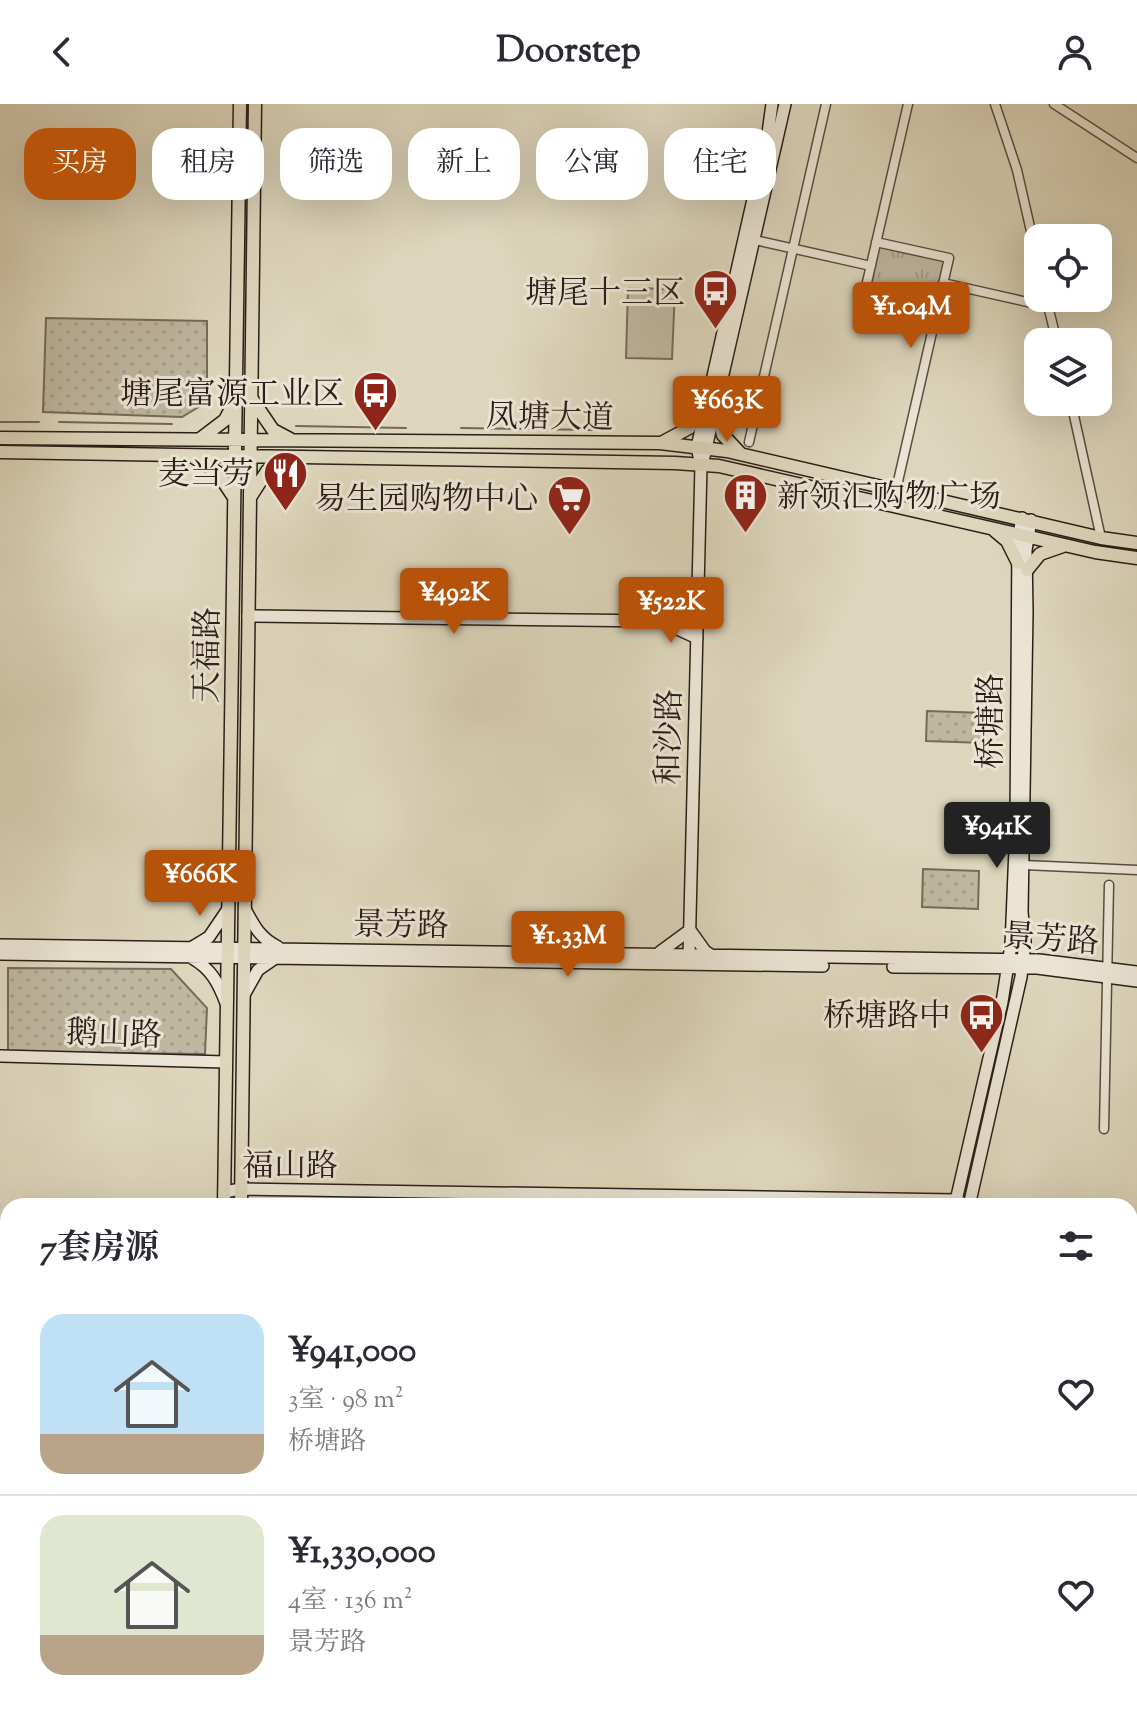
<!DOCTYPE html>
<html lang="zh">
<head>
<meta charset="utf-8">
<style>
	body { margin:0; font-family:"Sorts Mill Goudy","Noto Serif SC",serif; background:#f2f2f3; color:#2b2b33; height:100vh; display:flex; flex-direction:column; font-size:30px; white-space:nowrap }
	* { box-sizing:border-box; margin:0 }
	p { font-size:26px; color:#7c7c81 }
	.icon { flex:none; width:44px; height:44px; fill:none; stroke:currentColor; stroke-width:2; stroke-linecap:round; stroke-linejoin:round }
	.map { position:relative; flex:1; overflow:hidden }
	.sheet { position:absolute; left:0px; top:1094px; width:1138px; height:512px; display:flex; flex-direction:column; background:#fff; border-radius:24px 24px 0 0; box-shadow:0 8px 32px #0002 }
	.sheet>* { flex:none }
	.top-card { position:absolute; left:24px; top:24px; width:1090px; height:72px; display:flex; gap:16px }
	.controls { position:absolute; left:1024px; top:120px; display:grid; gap:16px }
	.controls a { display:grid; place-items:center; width:88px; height:88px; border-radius:16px; background:#fff; box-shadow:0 8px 32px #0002; font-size:40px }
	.price { position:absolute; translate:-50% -68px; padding:0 18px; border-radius:8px; background:#b45309; color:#fff; font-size:26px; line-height:52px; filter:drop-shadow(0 2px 4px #0008) }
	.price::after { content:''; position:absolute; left:50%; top:48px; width:24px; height:18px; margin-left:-12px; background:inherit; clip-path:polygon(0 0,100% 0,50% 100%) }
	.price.active { background:#222; color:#fff }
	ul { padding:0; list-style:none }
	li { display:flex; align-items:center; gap:24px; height:200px; padding:0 40px }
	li+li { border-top:2px solid #e1e1e2 }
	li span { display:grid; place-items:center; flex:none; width:224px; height:160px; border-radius:24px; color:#555 }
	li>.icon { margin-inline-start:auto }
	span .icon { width:96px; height:96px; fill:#fffc; stroke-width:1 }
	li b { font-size:34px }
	h2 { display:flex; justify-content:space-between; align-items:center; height:96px; padding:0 40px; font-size:34px }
	.tag { padding:0 28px; border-radius:24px; background:#fff; box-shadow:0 8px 32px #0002; font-size:28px; line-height:72px }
	.tag.active { background:#b45309; color:#fff }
	header { display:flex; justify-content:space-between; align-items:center; height:104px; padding:0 40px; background:#fff; font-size:36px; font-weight:800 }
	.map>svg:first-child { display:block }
	.grass { fill:url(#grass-dots); stroke:#766a5c; stroke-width:2 }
	.park { fill:url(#park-tufts); stroke:#766a5c; stroke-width:2 }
	.pitch { fill:#bfb7a0; stroke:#766a5c; stroke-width:2 }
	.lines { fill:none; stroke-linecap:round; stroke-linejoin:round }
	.stream { stroke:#736759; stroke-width:2 }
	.street-casing { stroke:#594c41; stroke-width:11 }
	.secondary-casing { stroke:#2d1e18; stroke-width:14 }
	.primary-casing { stroke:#2d1e18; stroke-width:15 }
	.street { stroke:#e9e4d3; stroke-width:8 }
	.secondary { stroke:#e9e4d3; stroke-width:11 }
	.primary { stroke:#ddd6bc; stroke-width:12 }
	.labels { text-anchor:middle; stroke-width:6; stroke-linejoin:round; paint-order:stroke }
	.poi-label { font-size:32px; fill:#2d1e18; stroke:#e9e4d3; text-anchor:end }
	.street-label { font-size:32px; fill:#2d1e18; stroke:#e9e4d3 }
</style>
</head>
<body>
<header><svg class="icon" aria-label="back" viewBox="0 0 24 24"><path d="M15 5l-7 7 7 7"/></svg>Doorstep<svg class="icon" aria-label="person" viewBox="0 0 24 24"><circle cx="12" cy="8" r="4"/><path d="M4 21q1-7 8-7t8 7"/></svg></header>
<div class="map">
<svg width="1137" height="1606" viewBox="0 0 1137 1606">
	<defs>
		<pattern id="grass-dots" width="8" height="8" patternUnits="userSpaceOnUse" patternTransform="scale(2)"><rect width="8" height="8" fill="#bfb7a0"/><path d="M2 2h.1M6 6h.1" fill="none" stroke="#a49d89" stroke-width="1.8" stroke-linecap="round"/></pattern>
		<pattern id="park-tufts" width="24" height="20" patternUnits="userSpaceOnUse" patternTransform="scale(2)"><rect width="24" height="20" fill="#bfb7a0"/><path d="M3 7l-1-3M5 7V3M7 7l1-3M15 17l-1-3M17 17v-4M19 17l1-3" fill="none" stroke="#a49d89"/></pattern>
	</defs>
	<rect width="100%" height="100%" fill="#ddd6bc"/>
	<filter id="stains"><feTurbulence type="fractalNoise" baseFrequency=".0025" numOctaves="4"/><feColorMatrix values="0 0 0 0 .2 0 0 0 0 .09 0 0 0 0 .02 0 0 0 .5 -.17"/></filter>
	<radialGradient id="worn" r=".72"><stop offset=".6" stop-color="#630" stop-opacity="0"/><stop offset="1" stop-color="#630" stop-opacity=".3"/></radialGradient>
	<path class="grass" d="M46 214 207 217V298L182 313 43 308Z
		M927 607 985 609V639L926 637Z
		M923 765 979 767 978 805 922 803Z
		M8 864 171 865 207 904 205 950 8 948Z"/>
	<path class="park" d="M879 141 945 156 935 199 869 185Z"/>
	<path class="pitch" d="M628 184 675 185 672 255 626 254Z"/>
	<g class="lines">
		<path class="stream" d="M0 318H39
			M59 318 172 320
			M296 322 406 324
			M461 324 598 326"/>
		<defs>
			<path id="street" d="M908 0 865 187 937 203
				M995 0 1017 66 1038 158
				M1054 0 1137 54
				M755 136 871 162
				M876 138 949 154 896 386
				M943 179 1036 200 1047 197
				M1046 194 1057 238
				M1071 298 1101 434
				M749 338 826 0
				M1024 761 1137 766
				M1104 1025 1109 781
				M1130 1368 1137 1370
				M1130 1500H1137
				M0 1513H8
				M1130 1534 1137 1513
				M951 1598 953 1606
				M1106 1606 1108 1598"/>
			<path id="secondary" d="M704 353 785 0
				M248 512 660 517 697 505
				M660 517 697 534
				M245 805C254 822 260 834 278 843
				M0 841 1039 856 1137 868
				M191 844 209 833 228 805
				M660 848 690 826 705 847 711 851
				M0 850 823 862
				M192 854C211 865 218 878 226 899
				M689 854 701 361 697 343 768 29 772 0
				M893 863 1037 864 1137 877
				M245 889 258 866 274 855
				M1 952 226 958
				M224 1088 241 1085 956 1096 968 1102
				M955 1101 1002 898 1011 841 1016 720 1018 436 1022 414
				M675 1102 683 1092 687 1102
				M969 1102 1021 873 1025 838 1022 808 1027 509 1026 446 1031 416
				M646 1598 650 1606
				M661 1598 666 1606
				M837 1606 839 1598
				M850 1606 852 1598"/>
			<path id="primary" d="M252 295 273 326 290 335
				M717 308 723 331 740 349
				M0 334 660 339 727 347 1101 434 1137 439
				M200 335 225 316 235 297
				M663 338 689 324 706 302
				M0 348 675 359 719 362 1095 448 1137 454
				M193 353 217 368 233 392
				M251 392 267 367 287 355
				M995 427 1007 437 1018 459
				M1027 466 1040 450 1063 442
				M224 1102 240 0
				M241 1102 255 0
				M297 1598 299 1606
				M316 1598 318 1606"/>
		</defs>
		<use href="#street" class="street-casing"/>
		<use href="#secondary" class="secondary-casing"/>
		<use href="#primary" class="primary-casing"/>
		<use href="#street" class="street"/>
		<use href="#secondary" class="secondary"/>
		<use href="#primary" class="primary"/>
	</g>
	<defs>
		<symbol id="bus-pin" viewBox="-11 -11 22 30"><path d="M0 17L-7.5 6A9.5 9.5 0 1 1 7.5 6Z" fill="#8f2418" stroke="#e9e4d3"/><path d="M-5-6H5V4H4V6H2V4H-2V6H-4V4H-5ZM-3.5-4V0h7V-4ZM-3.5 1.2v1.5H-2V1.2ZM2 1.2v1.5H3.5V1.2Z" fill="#fff"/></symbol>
		<symbol id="restaurant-pin" viewBox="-11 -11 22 30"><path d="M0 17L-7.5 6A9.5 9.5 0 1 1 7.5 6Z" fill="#8f2418" stroke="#e9e4d3"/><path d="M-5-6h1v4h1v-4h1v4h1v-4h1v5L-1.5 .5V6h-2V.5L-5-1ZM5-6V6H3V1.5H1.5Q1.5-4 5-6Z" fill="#fff"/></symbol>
		<symbol id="building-pin" viewBox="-11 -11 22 30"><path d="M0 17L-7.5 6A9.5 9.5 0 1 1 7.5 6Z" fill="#8f2418" stroke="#e9e4d3"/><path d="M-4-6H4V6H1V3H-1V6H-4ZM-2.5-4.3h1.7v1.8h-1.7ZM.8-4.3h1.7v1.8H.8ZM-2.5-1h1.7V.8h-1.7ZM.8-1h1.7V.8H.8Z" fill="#fff"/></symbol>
		<symbol id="supermarket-pin" viewBox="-11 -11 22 30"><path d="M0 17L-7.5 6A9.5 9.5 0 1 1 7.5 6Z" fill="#8f2418" stroke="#e9e4d3"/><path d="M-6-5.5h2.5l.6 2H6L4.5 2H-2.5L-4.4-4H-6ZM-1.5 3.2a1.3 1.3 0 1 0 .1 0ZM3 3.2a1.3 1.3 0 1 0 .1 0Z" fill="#fff"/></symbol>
	</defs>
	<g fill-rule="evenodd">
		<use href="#bus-pin" x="690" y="162" width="51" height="69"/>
		<use href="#bus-pin" x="350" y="264" width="51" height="69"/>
		<use href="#restaurant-pin" x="260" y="344" width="51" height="69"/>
		<use href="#building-pin" x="720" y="366" width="51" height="69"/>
		<use href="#supermarket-pin" x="544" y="368" width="51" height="69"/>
		<use href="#bus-pin" x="956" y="886" width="51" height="69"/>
	</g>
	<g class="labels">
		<g class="poi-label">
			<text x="685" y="199">塘尾十三区</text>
			<text x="344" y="300">塘尾富源工业区</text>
			<text x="254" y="380">麦当劳</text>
			<text x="777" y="403" text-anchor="start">新领汇购物广场</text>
			<text x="538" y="405">易生园购物中心</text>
			<text x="951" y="922">桥塘路中</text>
		</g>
		<g class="street-label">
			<text transform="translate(550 312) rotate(1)" y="11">凤塘大道</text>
			<text transform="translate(206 551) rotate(-89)" y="11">天福路</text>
			<text transform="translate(990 617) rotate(-90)" y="11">桥塘路</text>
			<text transform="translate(668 633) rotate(-89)" y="11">和沙路</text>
			<text transform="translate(401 820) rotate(1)" y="11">景芳路</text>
			<text transform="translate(1051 834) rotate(4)" y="11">景芳路</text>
			<text transform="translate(114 929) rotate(2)" y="11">鹅山路</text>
			<text x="290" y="1072">福山路</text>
		</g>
	</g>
	<rect width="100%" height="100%" filter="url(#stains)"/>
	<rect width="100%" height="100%" fill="url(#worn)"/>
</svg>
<div class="controls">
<a><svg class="icon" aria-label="locate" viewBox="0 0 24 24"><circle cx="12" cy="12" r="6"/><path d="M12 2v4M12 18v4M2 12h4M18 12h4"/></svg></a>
<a><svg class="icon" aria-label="layers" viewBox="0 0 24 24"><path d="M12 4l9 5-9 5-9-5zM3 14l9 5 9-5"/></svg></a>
</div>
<b class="price" style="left:911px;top:246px">¥1.04M</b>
<b class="price" style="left:727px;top:340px">¥663K</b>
<b class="price" style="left:454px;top:532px">¥492K</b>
<b class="price" style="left:671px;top:541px">¥522K</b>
<b class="price active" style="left:997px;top:766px">¥941K</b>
<b class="price" style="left:200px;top:814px">¥666K</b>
<b class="price" style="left:568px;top:875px">¥1.33M</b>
<div class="top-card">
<a class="tag active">买房</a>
<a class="tag">租房</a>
<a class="tag">筛选</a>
<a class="tag">新上</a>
<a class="tag">公寓</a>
<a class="tag">住宅</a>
</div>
<section class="sheet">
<h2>7套房源<svg class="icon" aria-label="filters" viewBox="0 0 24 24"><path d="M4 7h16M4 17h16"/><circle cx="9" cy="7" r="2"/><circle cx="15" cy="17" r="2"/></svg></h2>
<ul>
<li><span style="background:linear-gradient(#bfe0f5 75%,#b9a48a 0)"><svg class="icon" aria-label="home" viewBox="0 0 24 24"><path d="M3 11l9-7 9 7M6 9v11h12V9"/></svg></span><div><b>¥941,000</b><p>3室 · 98 m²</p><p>桥塘路</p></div><svg class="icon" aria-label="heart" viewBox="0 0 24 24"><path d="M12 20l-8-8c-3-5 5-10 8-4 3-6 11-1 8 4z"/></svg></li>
<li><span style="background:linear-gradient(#dfe7d0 75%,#b9a48a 0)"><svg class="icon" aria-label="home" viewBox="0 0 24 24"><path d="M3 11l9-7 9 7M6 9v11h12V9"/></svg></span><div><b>¥1,330,000</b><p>4室 · 136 m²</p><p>景芳路</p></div><svg class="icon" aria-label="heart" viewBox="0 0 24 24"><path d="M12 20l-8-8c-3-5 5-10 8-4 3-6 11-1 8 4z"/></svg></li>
</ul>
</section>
</div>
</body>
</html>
